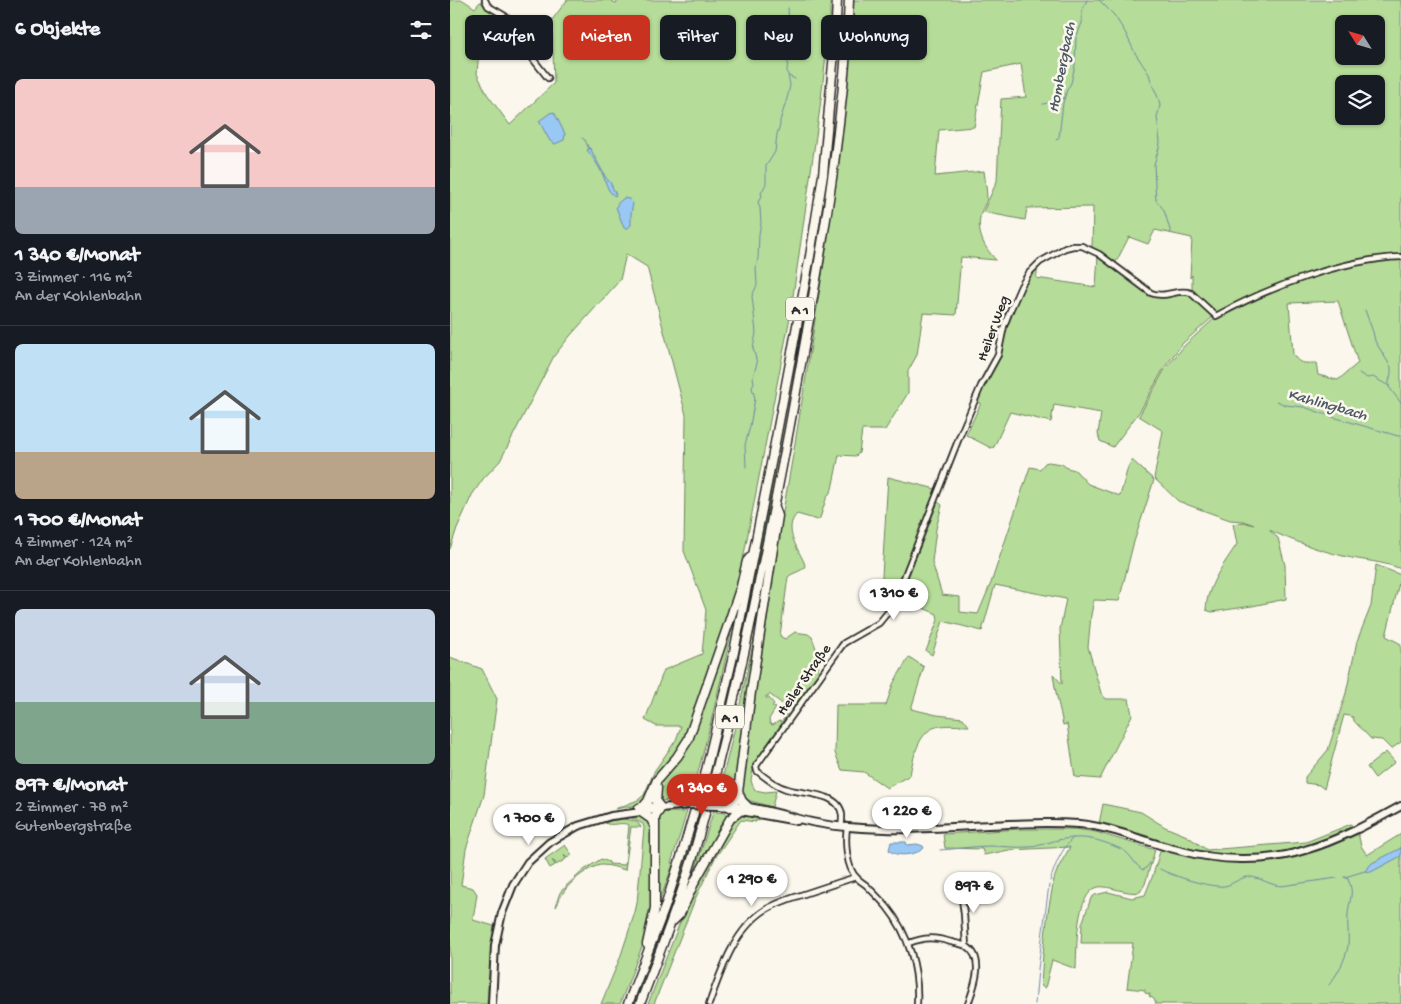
<!DOCTYPE html>
<html lang="de">
<head>
<meta charset="utf-8">
<style>
	body { margin:0; font-family:"Gochi Hand",sans-serif; background:#242831; color:#f1f3f6; height:100vh; display:flex; flex-direction:column; font-size:19px; white-space:nowrap }
	* { box-sizing:border-box; margin:0 }
	p { font-size:16px; color:#9ea1a6 }
	.icon { flex:none; width:28px; height:28px; fill:none; stroke:currentColor; stroke-width:2; stroke-linecap:round; stroke-linejoin:round }
	.map { position:relative; flex:1; overflow:hidden }
	.details { display:flex; flex-direction:column; background:#171b24; width:450px }
	.details>* { flex:none }
	.hud { position:absolute; left:15px; top:15px; width:475px; height:45px; display:flex; gap:10px }
	.needle { width:32px; rotate:307deg }
	.tools { position:absolute; left:885px; top:15px; display:grid; gap:10px }
	.tools a { display:grid; place-items:center; width:50px; height:50px; border-radius:8px; background:#171b24; box-shadow:0 1px 4px #0004; font-size:25px }
	.price { position:absolute; translate:-50% -42px; padding:0 11px; border-radius:18px; background:#fff; color:#222; font-size:16px; line-height:32px; filter:drop-shadow(0 1px 2px #0008) }
	.price::after { content:''; position:absolute; left:50%; top:30px; width:15px; height:11px; margin-left:-8px; background:inherit; clip-path:polygon(0 0,100% 0,50% 100%) }
	.price.active { background:#c8321e; color:#fff }
	ul { padding:0; list-style:none }
	li { display:grid; align-content:center; gap:10px; height:265px; padding:0 15px }
	li+li { border-top:1px solid #363941 }
	li span { display:grid; place-items:center; height:155px; border-radius:8px; color:#555 }
	li>.icon { margin-inline-start:auto }
	span .icon { width:90px; height:90px; fill:#fffc; stroke-width:1 }
	li b { font-size:21px }
	h2 { display:flex; justify-content:space-between; align-items:center; height:60px; padding:0 15px; font-size:21px }
	.pill { padding:0 18px; border-radius:8px; background:#171b24; box-shadow:0 1px 4px #0004; font-size:18px; line-height:45px }
	.pill.active { background:#c8321e; color:#fff }
	main { display:flex; flex:1; min-height:0 }
	.map>svg:first-child { display:block }
	.green { fill:#b5dc98; stroke:#708462; fill-rule:evenodd }
	.water { fill:#99c8f4; stroke:#6d89a4 }
	.lines { fill:none; stroke-linecap:round; stroke-linejoin:round }
	.stream { stroke:#6d89a4; stroke-width:1 }
	.street-casing { stroke:#2b2b2b; stroke-width:8 }
	.secondary-casing { stroke:#2b2b2b; stroke-width:10 }
	.highway-casing { stroke:#2b2b2b; stroke-width:11 }
	.street { stroke:#fbf7ec; stroke-width:4.5 }
	.secondary { stroke:#fbf7ec; stroke-width:6 }
	.highway { stroke:#fbf7ec; stroke-width:8 }
	.secondary-bridge-casing { stroke:#2b2b2b; stroke-width:10; stroke-linecap:butt }
	.secondary-bridge { stroke:#fbf7ec; stroke-width:6 }
	.labels { text-anchor:middle; stroke-width:5; stroke-linejoin:round; paint-order:stroke }
	.shield { fill:#fbf7ec; stroke:#696865; stroke-width:1 }
	.shield-label { font-size:14px; font-weight:bold; fill:#2b2b2b }
	.street-label { font-size:15px; fill:#2b2b2b; stroke:#fbf7ec }
	.water-label { font-size:16px; font-style:italic; fill:#4c5a67; stroke:#fbf7ec }
</style>
</head>
<body>
<main>
<section class="details">
<h2>6 Objekte<svg class="icon" aria-label="filters" viewBox="0 0 24 24"><path d="M4 7h16M4 17h16"/><circle cx="9" cy="7" r="2"/><circle cx="15" cy="17" r="2"/></svg></h2>
<ul>
<li><span style="background:linear-gradient(#f6c9c9 70%,#9aa5b1 0)"><svg class="icon" aria-label="home" viewBox="0 0 24 24"><path d="M3 11l9-7 9 7M6 9v11h12V9"/></svg></span><div><b>1 340 €/Monat</b><p>3 Zimmer · 116 m²</p><p>An der Kohlenbahn</p></div></li>
<li><span style="background:linear-gradient(#bfe0f5 70%,#b9a48a 0)"><svg class="icon" aria-label="home" viewBox="0 0 24 24"><path d="M3 11l9-7 9 7M6 9v11h12V9"/></svg></span><div><b>1 700 €/Monat</b><p>4 Zimmer · 124 m²</p><p>An der Kohlenbahn</p></div></li>
<li><span style="background:linear-gradient(#c9d6e8 60%,#7fa58c 0)"><svg class="icon" aria-label="home" viewBox="0 0 24 24"><path d="M3 11l9-7 9 7M6 9v11h12V9"/></svg></span><div><b>897 €/Monat</b><p>2 Zimmer · 78 m²</p><p>Gutenbergstraße</p></div></li>
</ul>
</section>
<div class="map">
<svg width="951" height="1004" viewBox="0 0 951 1004">
	<rect width="100%" height="100%" fill="#fbf7ec"/>
	<filter id="ink" filterUnits="userSpaceOnUse"><feTurbulence type="fractalNoise" baseFrequency=".02" numOctaves="2"/><feDisplacementMap in="SourceGraphic" scale="10" xChannelSelector="R" yChannelSelector="G"/><feConvolveMatrix kernelMatrix="1 2 1 2 8 2 1 2 1" color-interpolation-filters="sRGB"/></filter>
	<g filter="url(#ink)">
		<path class="green" d="M0 0H13L25 8 30 2 58 24 38 38 29 50 27 74 37 94 60 125 104 83 102 20 117 0H159L166 3 170 0H380V20L370 108 340 317 290 575 280 610 236 738 195 800 187 805 165 809 188 800 194 795 205 770 226 740 231 726H206L195 720 214 670 252 654 256 610 234 551 236 415 197 267 176 254 170 280 120 336 104 356 50 461 33 479 22 495 7 528 0 549Z
			M402 0H951V569C932 561 913 561 893 556 868 550 843 541 819 530L828 538 835 565 836 599 802 606 762 612 756 610C757 585 774 564 787 544L783 524 794 522 804 525 793 521 780 520 741 506 728 501 704 478 713 431 689 416 715 369 735 345 766 317 742 293V275L740 278 742 238 705 230 698 244 679 237 665 264 642 248 643 207 577 208 575 220 533 212 547 181 551 99 576 97 571 64 534 72 524 127 489 130 485 176 534 171C535 180 537 190 537 199 536 204 532 208 531 213 526 232 533 246 546 260L511 257 506 315 473 313 467 355 458 371V393L435 430H412L409 453 406 456 389 455 382 489 376 499 370 518 368 520 347 514C333 528 347 547 354 562L355 566C352 572 343 572 338 577L330 636 335 639 345 632 358 634 362 637 369 657 368 676 342 711 319 694 318 696H316V698H319L324 704 322 706 326 708 319 719 320 724 323 725 329 721 332 722 336 714 339 716 304 765 301 780 302 784 305 790 315 792 326 791 322 807 297 800 290 793 314 626 317 621 327 543 330 540V531L333 512C347 433 360 354 372 275 386 184 399 92 402 0ZM894 24H926V56H894ZM894 84H926V116H894ZM888 301 908 363 888 380 868 375 866 363C855 363 849 365 843 354L839 303Z
			M648 255 701 294H741L764 316 733 343 714 368 690 411 663 447 650 441 648 434 651 413 604 405 601 422 560 412 544 447 541 448 516 435 531 403 526 401 541 372 555 326 576 278 589 264 586 278 646 287Z
			M682 460 704 480 683 545 669 601 644 600 641 615 638 647 651 693 656 699H679L682 715 650 779 625 777 617 724 613 725C610 708 605 692 603 674L612 684 610 629 616 599 545 585 532 631 493 621 482 655 476 651 488 620 487 614 450 598 488 502 492 505 486 529 482 562 492 595 510 597V612L528 614 541 583 580 467 590 469 595 463 598 462 612 464 617 468 625 470 638 484 670 496 678 467Z
			M324 473H326L287 666 256 792 255 798H253C282 691 304 582 324 473Z
			M438 477 486 489 450 582 439 606 435 612 436 601 432 576Z
			M926 565 951 575 936 636 951 644V742L941 749 932 740 921 739 904 721 903 717 894 715 874 789 869 785 855 783V777L878 750 896 693 907 641 921 606Z
			M315 588 284 792 283 798 282 796 278 800H269L266 812 276 813V817L242 880 267 800 286 723Z
			M284 619C267 701 247 784 221 863L223 864 208 906 207 821 212 812H234L238 799 209 801V786L213 779 241 742 245 731Z
			M0 657 32 669 47 699 34 795 16 849 11 885 23 888 27 894 23 920 44 926 41 947 37 1004H0Z
			M459 657 474 667 461 709 487 715 513 718 519 726C508 726 496 724 486 727 468 732 463 759 460 775L437 788 414 772 392 770 385 753 386 705H436L443 684Z
			M936 752 945 762 925 778 917 767Z
			M653 804 691 812 715 827 737 836 757 850 856 842 901 824 903 828C858 851 806 861 756 853 720 847 684 834 649 824Z
			M250 811H251C233 877 210 940 185 1004L184 1003C209 940 230 876 250 811Z
			M291 814 310 818 309 821 306 820V822L291 820 265 858 246 897 204 1004H198L238 902 284 821Z
			M186 816C193 815 197 819 201 824L203 900 196 936 170 1004H151L170 958 185 912 187 903 194 828 193 824 181 818Z
			M173 819C179 820 189 820 191 828L189 827H181L175 870C168 868 160 865 152 865 139 866 120 882 113 893 109 897 109 903 106 907 108 900 108 890 116 888V886L134 870 151 859 159 862V864L175 865 179 825C171 821 162 827 155 823L159 821Z
			M570 829H625L646 832 705 850 695 884 690 892C677 895 659 885 648 887 625 893 627 950 626 969L602 960 595 988 591 986 593 953 598 912 604 879 608 868 620 847 559 850 534 855 532 849 495 848 493 834Z
			M908 833 911 846 917 855 951 834V1004H706L704 999 699 996 700 994 695 993V990L677 988 683 943H631L632 924 641 898 645 895 658 892 682 898 695 895 703 875 711 848 751 859 827 858 885 842Z
			M115 845 122 855 117 858 114 855 116 859 106 865 105 862H104L102 860 105 865 100 868 95 859Z"/>
		<path class="water" d="M104 112 115 134 114 140 105 144 100 141 89 121 100 113Z
			M140 148 156 178 160 182 166 195 165 196C158 193 156 183 153 175 149 167 143 157 137 150Z
			M174 198 179 199 183 203 181 214V225L178 228H174L166 207 168 203Z
			M441 842H456L457 845 467 844 473 846 474 848C467 855 446 858 439 850Z
			M951 848V856L921 872 915 871 922 863Z"/>
		<g class="lines">
			<path class="stream" d="M649 0 664 15 675 32 685 53 699 74 701 81 709 100 710 106 707 117 710 142 709 148 704 164 705 185 706 200 714 210 721 233
				M339 26 347 29
				M433 34 443 42 456 43
				M339 76 345 79
				M593 104 607 101 614 98
				M132 138 135 140 139 149
				M606 140 609 137 613 103 617 90 621 83 625 65 626 38 632 23V13L633 8 637 0
				M915 310 923 332 925 341 941 367V374L939 381V387L951 403
				M909 373 917 378 923 377 939 386
				M827 401 835 405 854 407 883 417 948 436H951
				M296 467 295 445 300 426 305 398 302 388 304 383 303 377 307 363 303 348 306 333 302 296 307 285 306 268 308 258 309 234 311 223 310 208 308 202 312 196 311 193 316 184V166L325 152 327 134 330 125V121L338 95 340 85 337 70 340 44 338 8
				M490 850C507 849 524 846 540 846 553 846 565 848 578 847 588 847 598 842 608 840 633 835 648 839 671 849 681 853 684 865 693 870L696 868 700 863
				M710 869C722 876 761 888 775 886 784 884 791 876 801 877 811 878 820 885 831 886L887 878
				M895 877 915 871
				M600 881C605 866 611 849 623 838
				M879 985C888 973 895 961 898 946 899 935 897 925 898 914 899 899 905 895 898 879L894 877
				M585 1004 588 969 599 885"/>
			<defs>
				<path id="street" d="M35 0 38 6 55 16 66 25 72 45 98 78
					M391 827C392 823 392 819 392 815 390 793 356 794 340 790 327 787 317 779 307 771L306 766 391 647 394 643 429 623 438 612 446 598 511 433 531 386 548 355 554 326 559 313 571 286 579 273 590 262 615 248 623 246H632L649 254 701 293C716 299 727 288 741 293L766 316C817 288 893 259 951 257
					M397 827C395 841 396 868 407 878 410 881 413 883 416 885 423 892 431 900 437 907 459 934 469 970 467 1004
					M510 884 514 914 516 946
					M459 943C475 937 484 937 501 942 505 943 512 944 516 946 536 958 524 987 518 1004
					M259 1004C271 971 284 930 315 910 326 903 339 899 351 895 369 889 387 883 406 877"/>
				<path id="secondary" d="M268 806C278 807 288 806 298 807 317 810 335 815 353 820 380 827 408 828 436 829 451 830 466 828 481 828 530 826 580 821 629 824 663 827 695 842 728 850 768 861 815 863 855 850 889 840 920 823 951 806
					M191 808 207 806 211 808 238 805
					M285 810 347 821
					M42 1004 45 945 52 913 63 885 78 862 100 842 128 826 161 816 206 810 210 808"/>
				<path id="highway" d="M288 792 292 801 298 807
					M280 807 285 801 288 792 301 692 328 516 325 507
					M189 808 194 806 198 801 207 780 227 757 238 740 277 628 291 586 297 561 303 554
					M191 812 201 819 204 825
					M223 921 230 914 245 881 280 819 290 811
					M197 944 205 908V817L211 808 206 802 207 788
					M178 1004 215 907 232 854 254 779 284 652 325 443 360 256 373 175 385 41 387 0
					M190 1004C209 954 229 904 244 853 284 714 312 572 339 430 365 287 393 145 399 0"/>
			</defs>
			<use href="#street" class="street-casing"/>
			<use href="#secondary" class="secondary-casing"/>
			<use href="#highway" class="highway-casing"/>
			<use href="#street" class="street"/>
			<use href="#secondary" class="secondary"/>
			<use href="#highway" class="highway"/>
			<defs>
				<path id="secondary-bridge" d="M238 805 268 806"/>
			</defs>
			<use href="#secondary-bridge" class="secondary-bridge-casing"/>
			<use href="#secondary-bridge" class="secondary-bridge"/>
		</g>
	</g>
	<g class="labels">
		<g class="shield">
			<rect x="336" y="297.5" width="28" height="23" rx="4"/>
			<rect x="266" y="705.5" width="28" height="23" rx="4"/>
		</g>
		<g class="shield-label">
			<text x="350" y="314">A 1</text>
			<text x="280" y="722">A 1</text>
		</g>
		<g class="street-label">
			<text transform="translate(542 328) rotate(-70)" y="5">Heiler Weg</text>
			<text transform="translate(353 679) rotate(-55)" y="5">Heiler Straße</text>
		</g>
		<g class="water-label">
			<text transform="translate(610 67) rotate(-79)" y="6">Hombergbach</text>
			<text transform="translate(878 403) rotate(16)" y="6">Kahlingbach</text>
		</g>
	</g>
</svg>
<div class="tools">
<a><svg class="needle" viewBox="-14 -14 28 28"><path d="M0-13l5 13h-10z" fill="#e53935"/><path d="M0 13l5-13h-10z" fill="#9ea1a6"/></svg></a>
<a><svg class="icon" aria-label="layers" viewBox="0 0 24 24"><path d="M12 4l9 5-9 5-9-5zM3 14l9 5 9-5"/></svg></a>
</div>
<b class="price" style="left:444px;top:621px">1 310 €</b>
<b class="price active" style="left:252px;top:816px">1 340 €</b>
<b class="price" style="left:457px;top:839px">1 220 €</b>
<b class="price" style="left:79px;top:846px">1 700 €</b>
<b class="price" style="left:302px;top:907px">1 290 €</b>
<b class="price" style="left:524px;top:914px">897 €</b>
<div class="hud">
<a class="pill">Kaufen</a>
<a class="pill active">Mieten</a>
<a class="pill">Filter</a>
<a class="pill">Neu</a>
<a class="pill">Wohnung</a>
</div>
</div>
</main>
</body>
</html>
